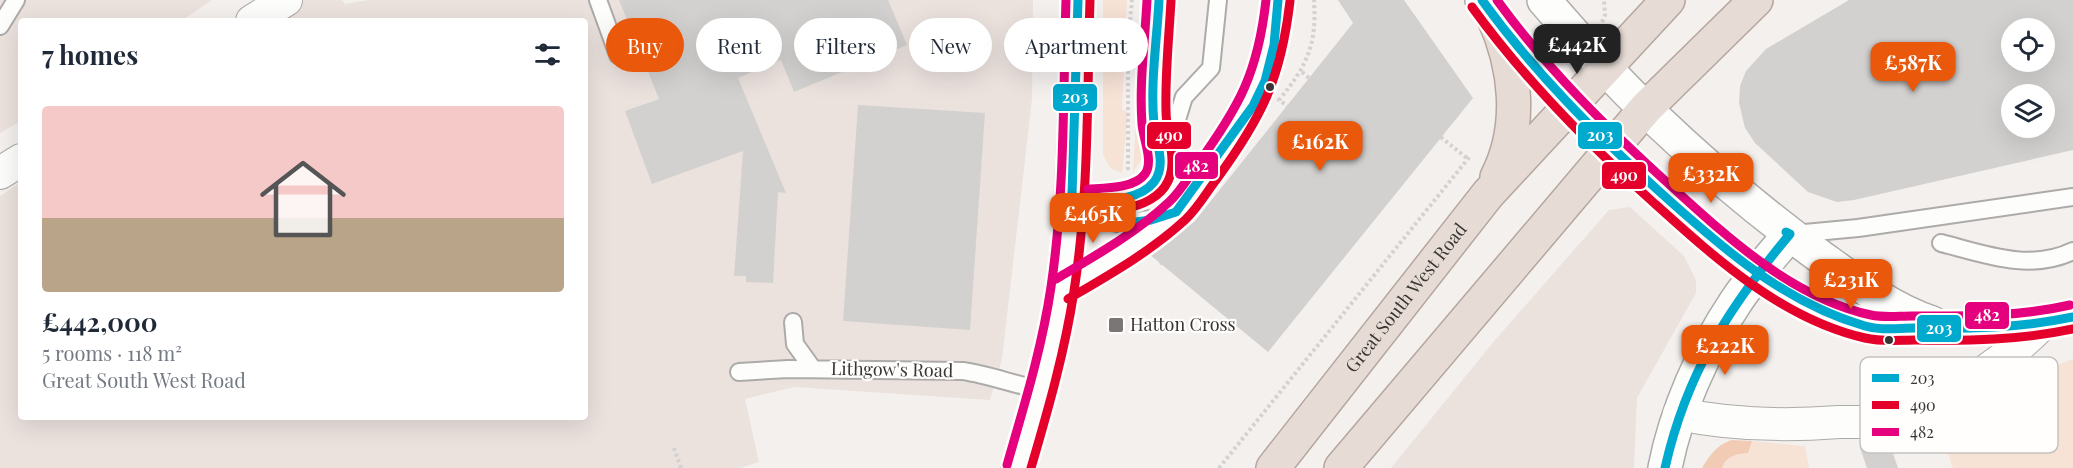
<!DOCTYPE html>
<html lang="en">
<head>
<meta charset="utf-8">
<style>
	body { margin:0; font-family:"Playfair Display",serif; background:#f6f6f7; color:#1f2937; height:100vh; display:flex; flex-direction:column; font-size:22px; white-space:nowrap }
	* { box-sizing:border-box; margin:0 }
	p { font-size:20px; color:#747a83 }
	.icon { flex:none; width:33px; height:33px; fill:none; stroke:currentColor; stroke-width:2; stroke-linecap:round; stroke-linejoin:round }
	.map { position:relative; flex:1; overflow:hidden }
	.panel { position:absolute; left:18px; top:18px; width:570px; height:402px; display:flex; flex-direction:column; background:#fff; border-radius:6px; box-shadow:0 6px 24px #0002 }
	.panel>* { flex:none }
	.banner { position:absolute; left:606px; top:18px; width:570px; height:54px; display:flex; gap:12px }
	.controls { position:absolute; left:2001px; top:18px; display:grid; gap:12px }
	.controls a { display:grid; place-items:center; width:54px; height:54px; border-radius:50%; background:#fff; box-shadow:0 6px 24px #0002; font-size:30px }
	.price { position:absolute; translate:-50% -51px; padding:0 14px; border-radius:12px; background:#ea580c; color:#fff; font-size:20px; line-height:39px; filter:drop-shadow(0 2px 3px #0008) }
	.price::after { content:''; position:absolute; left:50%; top:36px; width:18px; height:14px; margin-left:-9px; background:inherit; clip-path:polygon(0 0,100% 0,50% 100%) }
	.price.active { background:#222; color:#fff }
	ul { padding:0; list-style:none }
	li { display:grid; align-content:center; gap:12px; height:318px; padding:0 24px }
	li span { display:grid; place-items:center; height:186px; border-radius:6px; color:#555 }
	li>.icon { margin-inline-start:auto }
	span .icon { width:108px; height:108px; fill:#fffc; stroke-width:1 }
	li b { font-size:26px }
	h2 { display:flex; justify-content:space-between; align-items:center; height:72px; padding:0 24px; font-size:26px }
	.chip { padding:0 21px; border-radius:27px; background:#fff; box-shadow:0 6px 24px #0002; font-size:21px; line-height:54px }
	.chip.active { background:#ea580c; color:#fff }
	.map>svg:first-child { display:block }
	.built { fill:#ebe2de }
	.green { fill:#f7e2d6 }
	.forest { fill:#f2cbb5 }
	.building { fill:#d3d1cf; fill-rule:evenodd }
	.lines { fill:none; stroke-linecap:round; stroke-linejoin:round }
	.service-casing { stroke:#adabaa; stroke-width:20 }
	.minor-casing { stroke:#adabaa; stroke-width:34 }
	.tertiary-casing { stroke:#adabaa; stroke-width:36 }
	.trunk-casing { stroke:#b5a69d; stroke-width:36 }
	.path { stroke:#d3d1d1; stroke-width:4; stroke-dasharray:3 3; stroke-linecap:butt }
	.service { stroke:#fdfdfc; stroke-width:16 }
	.minor { stroke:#fdfdfc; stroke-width:32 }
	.tertiary { stroke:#fdfdfc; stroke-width:33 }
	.trunk { stroke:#e6dcd5; stroke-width:33 }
	.bus-1-casing { stroke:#fffefd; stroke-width:14 }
	.bus-2-casing { stroke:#fffefd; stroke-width:14 }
	.bus-3-casing { stroke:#fffefd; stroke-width:14 }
	.bus-1 { stroke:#00a9ce; stroke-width:9 }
	.bus-2 { stroke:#e4002b; stroke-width:9 }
	.bus-3 { stroke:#e5007d; stroke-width:9 }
	.bus-dot { fill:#383534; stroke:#fffefd; stroke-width:2 }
	.poi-dot { fill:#797675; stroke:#fffefd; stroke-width:2 }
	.labels { text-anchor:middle; stroke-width:4.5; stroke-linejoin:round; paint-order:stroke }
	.street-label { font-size:18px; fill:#383534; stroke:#fffefd }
	.poi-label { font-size:18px; fill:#383534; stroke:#fffefd; text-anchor:start }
	.key { fill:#fffefd; stroke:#c3c2c1; stroke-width:1.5 }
	.key-label { font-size:16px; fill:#383534 }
	.line-badge { stroke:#fffefd; stroke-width:2 }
	.badge-label { font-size:16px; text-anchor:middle; font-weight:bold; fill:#fff }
</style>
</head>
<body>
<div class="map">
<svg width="2073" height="468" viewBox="0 0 2073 468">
	<rect width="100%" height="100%" fill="#f3f0ee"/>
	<path class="built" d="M0 0H212L181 21H21V121L0 133Z
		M290 0H342L345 4 368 0H1033L1032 99 1002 359 990 400 794 387 745 399 759 462 740 468H0V196L21 182V417H585V21H259Z
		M1630 207 1684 256 1696 280V293L1637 398 1634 468H1391L1495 340 1609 210Z"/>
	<path class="green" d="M1103 0H1127L1122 110 1128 112 1122 173 1110 168 1103 154Z
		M1136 118 1145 154 1133 172Z
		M2073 359V468H1953L1938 424 2009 383Z
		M1752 441 1805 446 1809 468H1722C1726 456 1736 454 1748 453Z"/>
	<path class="forest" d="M1731 440 1752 441 1748 453C1736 454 1726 456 1722 468H1702C1710 455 1716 446 1731 440Z"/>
	<path class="building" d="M619 0H888L907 45 794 92 781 60 738 78 786 193 778 192 773 283 746 282V276H734L743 151 652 184 625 111 659 99Z
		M1338 0H1404L1473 98 1268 352 1149 254 1194 222 1353 23Z
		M1849 0H2073V150L1854 200 1837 202 1808 192 1755 143 1745 128 1739 103 1740 86 1746 71 1766 49ZM2012 28H2044V62H2012ZM2012 94H2044V128H2012Z
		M858 105 985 113 970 330 843 321Z
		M1888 439 1898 468H1867L1860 448Z"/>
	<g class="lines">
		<defs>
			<path id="service" d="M598 0 618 55
				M0 26 16 0
				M1190 194V180L1174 151V129L1184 97 1211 68 1218 0
				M1072 195 1090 201 1142 191 1153 183 1160 171 1161 162 1154 124 1159 0
				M1090 201 1109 221 1121 224 1167 216
				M1794 234 1858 228 2073 197
				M1941 243C1984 254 2030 272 2073 251
				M1062 289C1101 266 1143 242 1176 212 1189 201 1198 183 1209 169 1256 104 1271 81 1278 0
				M793 322 795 344 813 369
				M739 372 788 369 963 371C990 375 1015 385 1042 390"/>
			<path id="minor" d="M252 21 286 0
				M0 173 21 160
				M1679 414C1731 425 1786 426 1839 422 1851 422 1864 423 1876 420 1938 405 1997 370 2041 325"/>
			<path id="tertiary" d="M1482 0C1529 68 1590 128 1651 184 1713 240 1782 305 1865 326 1881 331 1903 327 1919 328 1974 328 2020 330 2073 317
				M1544 0C1624 95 1719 182 1818 255 1854 281 1890 309 1932 323
				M1018 468C1036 409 1054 348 1063 287 1075 192 1075 96 1078 0
				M1665 468C1676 411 1703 351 1735 303 1751 278 1771 257 1790 234"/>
			<g id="trunk">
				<path d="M1493 16C1516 66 1523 126 1497 177"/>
				<path id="s1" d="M1273 468 1488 194 1668 0"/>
				<path d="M1341 468 1646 108 1756 0"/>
			</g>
		</defs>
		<use href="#service" class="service-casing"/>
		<use href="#minor" class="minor-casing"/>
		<use href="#tertiary" class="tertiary-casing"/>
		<use href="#trunk" class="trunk-casing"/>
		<path class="path" d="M1602 22 1605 15 1604 0
			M1302 72 1309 78
			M1293 110 1301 102
			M1399 118 1423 137
			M1383 137 1405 155
			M1128 170V42L1132 0
			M1160 264 1194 239 1285 127 1293 110 1279 100C1307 66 1317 45 1314 0
			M1235 298 1280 286 1356 199 1432 130 1468 159
			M674 448 681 468
			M1219 468 1471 155"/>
		<use href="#service" class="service"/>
		<use href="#minor" class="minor"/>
		<use href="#tertiary" class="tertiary"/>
		<use href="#trunk" class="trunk"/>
		<defs>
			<path id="bus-1" d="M1482 0C1534 72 1596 134 1661 193 1722 248 1785 303 1865 326 1881 331 1898 328 1915 328 1968 329 2021 328 2073 317
				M1072 195 1078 0
				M1089 201C1109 200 1140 200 1154 182 1167 165 1156 143 1154 124 1150 83 1157 41 1159 0
				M1090 201 1109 221 1121 224 1151 220 1176 212 1253 106 1265 81 1274 45 1278 0
				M1665 468C1686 374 1729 307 1790 234L1786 232"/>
			<path id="bus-2" d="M1472 7C1525 80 1587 143 1654 203 1715 258 1782 319 1865 338 1882 342 1899 340 1915 340 1968 341 2021 340 2073 329
				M1090 213C1124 211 1173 205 1172 161 1172 144 1166 128 1166 111 1165 74 1169 37 1171 1
				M1068 299C1109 275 1150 252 1185 220 1198 208 1206 193 1216 180 1262 117 1281 79 1290 1
				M1031 468C1048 410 1065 351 1074 291 1089 196 1087 97 1090 0"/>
			<path id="bus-3" d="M1497 0C1547 69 1608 129 1671 186 1728 238 1793 298 1871 315 1885 318 1898 316 1912 316 1966 316 2018 317 2070 305
				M1088 189C1104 188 1134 189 1145 174 1154 161 1143 139 1142 124 1139 83 1145 41 1147 0
				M1056 279C1095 256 1136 233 1169 202 1180 192 1188 178 1197 165 1239 107 1258 73 1266 0
				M1007 465C1024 406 1042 348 1051 287 1065 193 1063 95 1066 0"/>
		</defs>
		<use href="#bus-1" class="bus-1-casing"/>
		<use href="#bus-2" class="bus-2-casing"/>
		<use href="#bus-3" class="bus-3-casing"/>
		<use href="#bus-1" class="bus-1"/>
		<use href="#bus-2" class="bus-2"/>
		<use href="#bus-3" class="bus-3"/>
	</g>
	<g class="bus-dot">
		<circle cx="1270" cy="87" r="5"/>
		<circle cx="1889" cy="340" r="5"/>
	</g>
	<rect class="poi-dot" x="1108" y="317" width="16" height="16" rx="3"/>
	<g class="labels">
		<g class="street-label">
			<text dy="6" stroke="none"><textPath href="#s1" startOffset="216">Great South West Road</textPath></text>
			<text transform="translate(892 370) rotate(1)" y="6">Lithgow's Road</text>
		</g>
		<g class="poi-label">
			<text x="1130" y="331">Hatton Cross</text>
		</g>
	</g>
	<rect x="1860" y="357" width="198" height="96" rx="9" class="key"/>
	<rect x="1872" y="374" width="27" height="8" fill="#00a9ce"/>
	<rect x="1872" y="401" width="27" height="8" fill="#e4002b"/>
	<rect x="1872" y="428" width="27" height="8" fill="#e5007d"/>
	<g class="key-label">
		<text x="1910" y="384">203</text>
		<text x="1910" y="411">490</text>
		<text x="1910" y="438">482</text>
	</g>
	<g class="line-badge">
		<rect x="1052" y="83" width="46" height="29" rx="6" fill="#00a9ce"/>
		<rect x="1577" y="121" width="46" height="29" rx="6" fill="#00a9ce"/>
		<rect x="1146" y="121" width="46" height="29" rx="6" fill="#e4002b"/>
		<rect x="1174" y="151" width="45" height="29" rx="6" fill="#e5007d"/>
		<rect x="1601" y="161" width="46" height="29" rx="6" fill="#e4002b"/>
		<rect x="1964" y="301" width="46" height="29" rx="6" fill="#e5007d"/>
		<rect x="1916" y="314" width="46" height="29" rx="6" fill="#00a9ce"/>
	</g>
	<g class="badge-label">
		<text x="1075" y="103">203</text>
		<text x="1600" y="141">203</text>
		<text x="1169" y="141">490</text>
		<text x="1196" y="172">482</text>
		<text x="1624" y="181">490</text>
		<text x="1987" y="321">482</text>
		<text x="1939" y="334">203</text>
	</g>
</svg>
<div class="controls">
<a><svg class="icon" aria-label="locate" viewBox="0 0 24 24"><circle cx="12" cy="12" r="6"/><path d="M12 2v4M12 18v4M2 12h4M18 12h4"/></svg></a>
<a><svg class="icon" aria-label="layers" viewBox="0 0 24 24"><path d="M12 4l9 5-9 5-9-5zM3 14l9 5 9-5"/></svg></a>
</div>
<b class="price active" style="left:1577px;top:75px">£442K</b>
<b class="price" style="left:1913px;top:93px">£587K</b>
<b class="price" style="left:1320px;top:172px">£162K</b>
<b class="price" style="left:1711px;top:204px">£332K</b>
<b class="price" style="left:1093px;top:244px">£465K</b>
<b class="price" style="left:1851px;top:310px">£231K</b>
<b class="price" style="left:1725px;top:376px">£222K</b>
<div class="banner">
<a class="chip active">Buy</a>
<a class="chip">Rent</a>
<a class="chip">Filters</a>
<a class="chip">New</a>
<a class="chip">Apartment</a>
</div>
<section class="panel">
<h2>7 homes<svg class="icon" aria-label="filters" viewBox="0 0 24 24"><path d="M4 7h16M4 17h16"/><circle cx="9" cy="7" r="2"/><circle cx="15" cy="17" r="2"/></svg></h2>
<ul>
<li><span style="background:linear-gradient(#f6c9c9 60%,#b9a48a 0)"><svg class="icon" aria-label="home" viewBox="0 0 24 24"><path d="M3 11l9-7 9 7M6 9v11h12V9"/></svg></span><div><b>£442,000</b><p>5 rooms · 118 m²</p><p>Great South West Road</p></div></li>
</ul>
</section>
</div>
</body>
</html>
